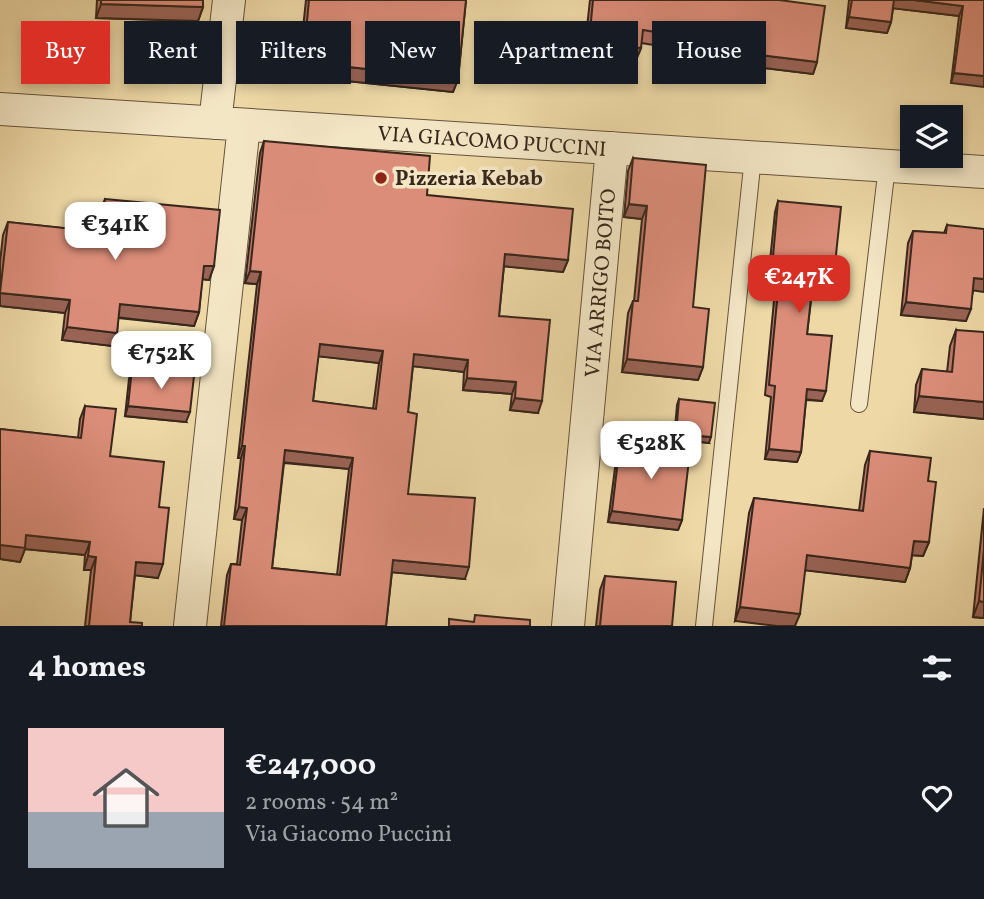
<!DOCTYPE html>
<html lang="en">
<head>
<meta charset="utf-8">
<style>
	body { margin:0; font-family:Vollkorn,serif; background:#20242c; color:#f1f3f6; height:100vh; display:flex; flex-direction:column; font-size:26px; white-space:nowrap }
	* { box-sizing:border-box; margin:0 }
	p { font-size:23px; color:#9ea1a6 }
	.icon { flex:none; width:38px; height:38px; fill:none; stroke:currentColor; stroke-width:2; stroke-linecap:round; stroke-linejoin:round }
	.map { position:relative; height:626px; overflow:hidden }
	.drawer { display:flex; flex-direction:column; background:#171b24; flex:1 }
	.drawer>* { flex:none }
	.guide { position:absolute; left:21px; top:21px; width:943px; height:63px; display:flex; gap:14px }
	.controls { position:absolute; left:900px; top:105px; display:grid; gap:14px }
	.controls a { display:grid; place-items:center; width:63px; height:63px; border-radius:0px; background:#171b24; box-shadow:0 4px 10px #0003; font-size:35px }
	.price { position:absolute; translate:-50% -60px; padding:0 16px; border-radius:14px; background:#fff; color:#222; font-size:23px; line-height:46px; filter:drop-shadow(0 2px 4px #0008) }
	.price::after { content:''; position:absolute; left:50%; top:42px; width:21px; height:16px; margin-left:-10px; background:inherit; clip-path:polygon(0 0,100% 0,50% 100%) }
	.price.selected { background:#d93025; color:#fff }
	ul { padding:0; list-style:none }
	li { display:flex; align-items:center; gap:21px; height:175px; padding:0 28px }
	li+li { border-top:2px solid #363941 }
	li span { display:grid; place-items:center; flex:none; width:196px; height:140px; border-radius:0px; color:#555 }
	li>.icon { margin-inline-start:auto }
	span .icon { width:84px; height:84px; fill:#fffc; stroke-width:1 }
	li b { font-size:30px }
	h2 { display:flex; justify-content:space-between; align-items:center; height:84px; padding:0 28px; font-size:30px }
	.tag { padding:0 24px; border-radius:0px; background:#171b24; box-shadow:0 4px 10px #0003; font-size:24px; line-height:63px }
	.tag.selected { background:#d93025; color:#fff }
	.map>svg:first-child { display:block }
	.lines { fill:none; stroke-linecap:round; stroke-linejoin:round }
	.lane-casing { stroke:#65533e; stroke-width:18 }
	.street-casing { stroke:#65533e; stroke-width:34 }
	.lane { stroke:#f3e6c5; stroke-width:16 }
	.street { stroke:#f3e6c5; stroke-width:32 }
	.wall { fill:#bc7968; stroke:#38271c; stroke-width:2; fill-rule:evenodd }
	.shaded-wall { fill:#996355; stroke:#38271c; stroke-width:2 }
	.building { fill:#db8d79; stroke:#38271c; stroke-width:2; fill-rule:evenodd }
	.poi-dot { fill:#8f2418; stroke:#f3e6c5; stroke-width:2.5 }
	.labels { text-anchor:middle; stroke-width:7; stroke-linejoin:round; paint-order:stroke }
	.street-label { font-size:21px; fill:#38271c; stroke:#f3e6c5 }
	.poi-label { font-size:21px; font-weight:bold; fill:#38271c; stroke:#f3e6c5; text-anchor:start }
</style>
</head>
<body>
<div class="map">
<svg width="984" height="626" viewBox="0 0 984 626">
	<rect width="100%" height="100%" fill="#edd8a6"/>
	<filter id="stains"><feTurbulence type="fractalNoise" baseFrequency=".00286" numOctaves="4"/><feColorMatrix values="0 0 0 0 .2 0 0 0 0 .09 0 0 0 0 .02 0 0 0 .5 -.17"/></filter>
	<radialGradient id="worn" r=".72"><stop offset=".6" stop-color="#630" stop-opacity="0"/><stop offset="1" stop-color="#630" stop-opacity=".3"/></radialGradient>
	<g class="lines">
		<defs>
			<path id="lane" d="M859 404 887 166
				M704 626 753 157"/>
			<path id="street" d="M0 109 984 172
				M215 123 229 0
				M190 626 244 125
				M568 626 612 148"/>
		</defs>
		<use href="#lane" class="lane-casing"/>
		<use href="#street" class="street-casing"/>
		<use href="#lane" class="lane"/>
		<use href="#street" class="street"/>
	</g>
	<path class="wall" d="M97 0H203V7L198 21 96 18Z
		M306 0H466L458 79 453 92 298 76Z
		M590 0H779L817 62 813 74 740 65 737 75 690 69 692 51 641 43V48L636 60 584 55Z
		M849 0H984L951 83 959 16 893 8 891 22 887 33 846 28Z
		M264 141 427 195 568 260 563 272 504 266 499 316 538 413 510 410 512 394 463 390 464 372 413 366 408 412V494L465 579 392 572 386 626H221L227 575 231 564H237L242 520 234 519 241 458H238L257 284 245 283 260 153ZM318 356 379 363 373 409 313 401ZM284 463 349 469 337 575 272 568Z
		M633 158 693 307 703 367 698 380 622 372 628 313 633 301H634L642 219 624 217 628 171Z
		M105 199 214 266 209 280 202 279 199 312 194 326 118 318 117 333 112 346 62 340 65 313 0 306V262L3 235 8 222 98 232 100 212Z
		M778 201 831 284 813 283 807 334 822 401 806 400 801 452 797 462 765 459 771 397 765 395 775 290H767L775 212Z
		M947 225 973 291 966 321 901 315 908 243 913 231 944 233Z
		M956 330 984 419 914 412 916 385 922 369 947 372 950 346Z
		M132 369 186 422 125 416 129 379Z
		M679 399 709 443 674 439 677 405Z
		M85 406 110 456 159 507 158 578 135 575 130 622 142 626H85L91 570H84L85 555 25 549 20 562 0 559V429L78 438 80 419Z
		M620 443 682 520 678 530 608 522 617 453Z
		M870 451 928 481 929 542 923 556 912 555 910 568 905 582 805 570 735 621 749 513 754 498 859 511 865 465Z
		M984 508V618L973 617Z
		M605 576 672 626H596L600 590Z"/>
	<path class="shaded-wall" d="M893 0H914L963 6 959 16 890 8Z
		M101 4 203 7 198 21 96 18Z
		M849 17 891 22 887 33 846 28Z
		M589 42 641 48 636 60 584 55Z
		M743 53 817 62 813 74 740 65 737 75 690 69 694 57Z
		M303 62 458 79 453 92 298 76Z
		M954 73 984 76V87L951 83Z
		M629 204 647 206 642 219 624 217Z
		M505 254 568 260 563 272 501 266Z
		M204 266H214L209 280 199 279Z
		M250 271 261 272 257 284 245 283Z
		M814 272 834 274 831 284 810 283Z
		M974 278 984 279V292L970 290Z
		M771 279 779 280 775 290H767Z
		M0 293 70 300 65 313 0 306Z
		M906 302 971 309 966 321 901 315Z
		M120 304 199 312 194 326 115 317Z
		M67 327 117 333 112 346 62 340Z
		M320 344 383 351 379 363 315 356Z
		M414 354 468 360 464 372 410 366Z
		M627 359 703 367 698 380 622 372Z
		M467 378 516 382 512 394 463 390Z
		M807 389 826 391 822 401 803 399Z
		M919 396 984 402V419L914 412Z
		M515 398 542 401 538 413 510 410Z
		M128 406 190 412 186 422 125 416Z
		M676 434 711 437 709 443 674 439Z
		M242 446H245L241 458H238Z
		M769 449 801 452 797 462 765 459Z
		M285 450 353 458 349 469 281 462Z
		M239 507 247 508 242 520 234 519Z
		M612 511 682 520 678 530 608 522Z
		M26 535 90 542 85 555 25 549 20 562 0 559V545Z
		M914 541 929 542 923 556 909 555Z
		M807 555 910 568 905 582 802 570Z
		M88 556 96 557 91 570H84Z
		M393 560 469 567 465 579 388 572Z
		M136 562 163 564 158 578 132 575Z
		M979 601 984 602V618L973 617Z
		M740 607 800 614 795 626H777L735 621Z"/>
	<path class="building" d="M101 0H203V7L101 4Z
		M309 0H466L458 79 303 62Z
		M593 0H779L825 6 817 62 743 53 741 63 694 57 697 39 643 30 641 48 589 42Z
		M852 0H894L891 22 849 17Z
		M914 0H984V76L954 73 963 6Z
		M264 141 430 156 427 195 573 209 568 260 505 254 499 316 550 320 542 401 515 398 516 382 467 378 468 360 414 354 408 412 417 414 408 494 475 498 469 567 393 560 386 626H224L231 564 240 565 247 508 239 507 245 446H242L261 272 250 271ZM320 344 383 351 376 409 313 401ZM285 450 353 458 340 575 272 568Z
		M633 158 706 165 693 307 709 309 703 367 627 359 633 301H638L647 206 629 204Z
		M105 199 220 210 214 266H204L199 312 120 304 117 333 67 327 70 300 0 293 8 222 101 232Z
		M778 201 841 207 834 274 814 272 807 334 832 336 826 391 807 389 801 452 769 449 775 386 769 385 779 280 771 279Z
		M947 225 984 229V279L974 278 971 309 906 302 913 231 946 233Z
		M956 330 984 332V402L919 396 922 369 952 372Z
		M132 369 194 376 190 412 128 406Z
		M679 399 715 403 711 437 676 434Z
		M85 406 116 409 110 456 164 462 159 507 169 508 163 564 136 562 130 622 142 623V626H89L96 557 88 556 90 542 26 535 25 548 0 545V429L81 438Z
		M620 443 690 451 682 520 612 511Z
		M870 451 931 458 928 481 936 482 929 542 914 541 910 568 807 555 800 614 740 607 754 498 863 511Z
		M984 549V602L979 601Z
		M605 576 676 582 672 626H600Z
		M475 615 530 620V626H449V619L474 622Z"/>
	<circle class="poi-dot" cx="381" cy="178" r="7"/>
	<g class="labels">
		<g class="street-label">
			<text transform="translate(492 141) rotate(4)" y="7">VIA GIACOMO PUCCINI</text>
			<text transform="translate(600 283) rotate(-85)" y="7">VIA ARRIGO BOITO</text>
		</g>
		<g class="poi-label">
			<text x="395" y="185">Pizzeria Kebab</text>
		</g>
	</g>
	<rect width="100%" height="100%" filter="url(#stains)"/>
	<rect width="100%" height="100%" fill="url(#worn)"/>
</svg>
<div class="controls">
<a><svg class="icon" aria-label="layers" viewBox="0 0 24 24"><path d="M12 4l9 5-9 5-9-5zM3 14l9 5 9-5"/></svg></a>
</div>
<b class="price" style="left:115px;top:262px">€341K</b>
<b class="price selected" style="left:799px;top:315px">€247K</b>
<b class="price" style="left:161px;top:391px">€752K</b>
<b class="price" style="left:651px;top:481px">€528K</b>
<div class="guide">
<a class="tag selected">Buy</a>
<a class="tag">Rent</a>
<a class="tag">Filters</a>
<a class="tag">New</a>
<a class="tag">Apartment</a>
<a class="tag">House</a>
</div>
</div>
<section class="drawer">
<h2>4 homes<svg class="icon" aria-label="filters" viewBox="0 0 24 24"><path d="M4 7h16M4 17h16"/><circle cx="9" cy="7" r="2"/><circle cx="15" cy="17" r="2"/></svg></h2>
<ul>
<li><span style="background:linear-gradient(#f6c9c9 60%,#9aa5b1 0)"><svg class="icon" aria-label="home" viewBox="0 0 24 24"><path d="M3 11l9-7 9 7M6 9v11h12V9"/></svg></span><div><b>€247,000</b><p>2 rooms · 54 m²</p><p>Via Giacomo Puccini</p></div><svg class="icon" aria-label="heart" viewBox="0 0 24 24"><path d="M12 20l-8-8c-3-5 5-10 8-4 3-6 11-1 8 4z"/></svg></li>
</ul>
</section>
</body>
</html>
